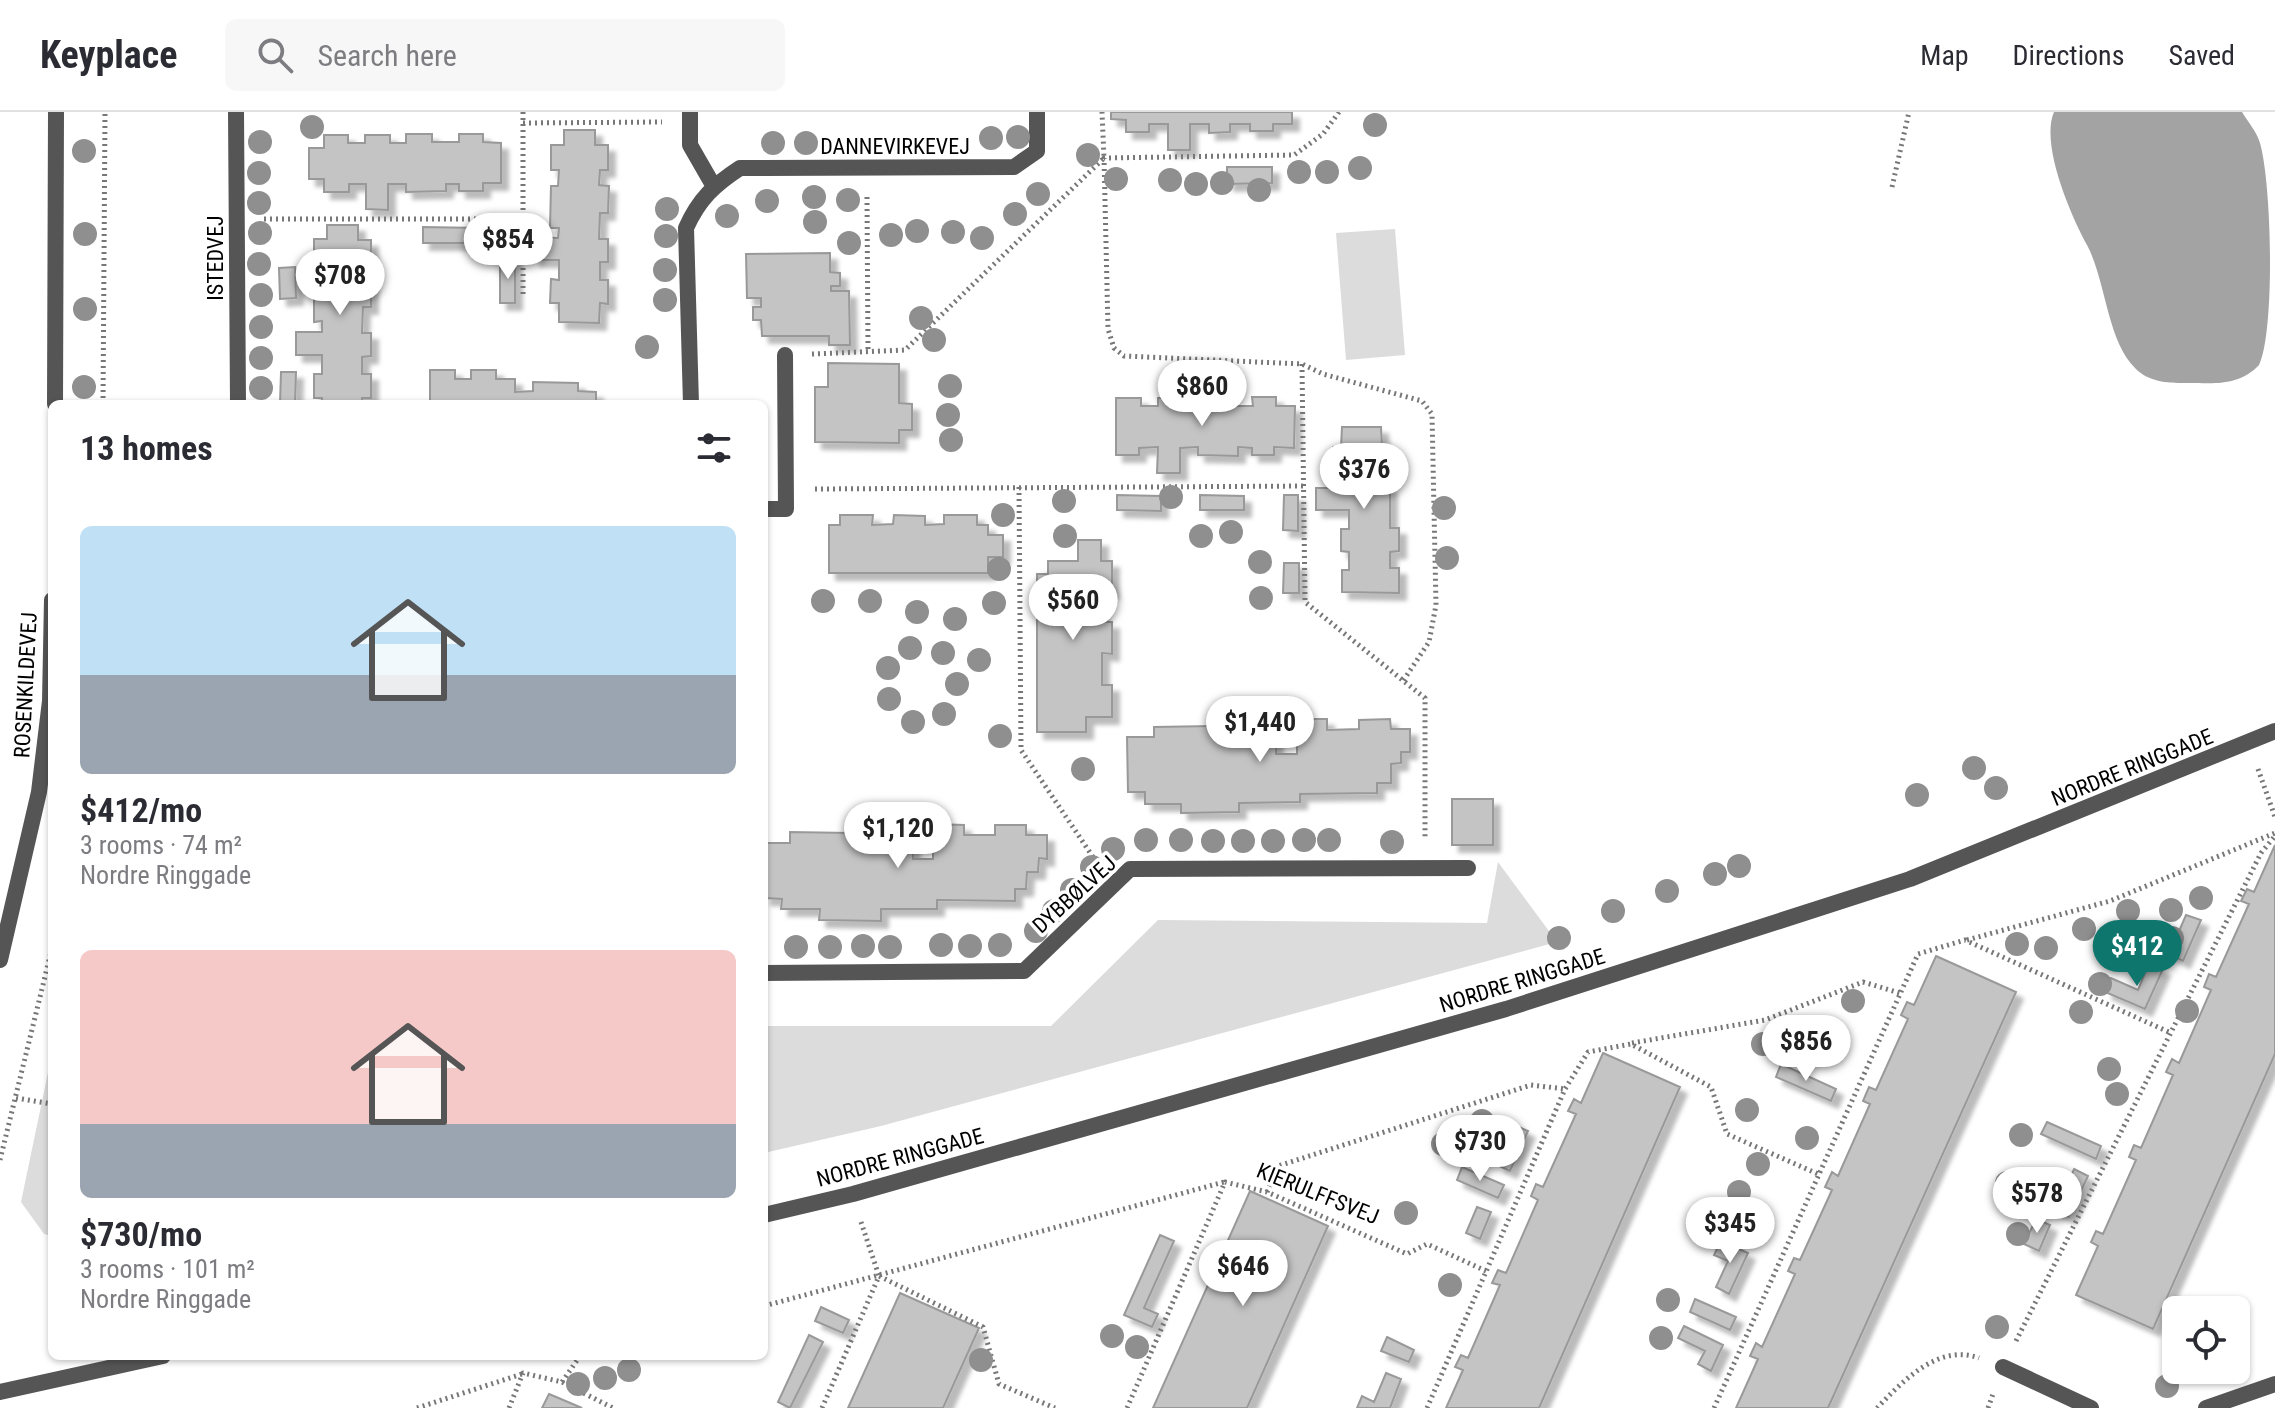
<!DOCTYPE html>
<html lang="en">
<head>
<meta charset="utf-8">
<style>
	body { margin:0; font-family:"Roboto Condensed",sans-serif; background:#f7f7f7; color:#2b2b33; height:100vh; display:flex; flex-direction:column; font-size:30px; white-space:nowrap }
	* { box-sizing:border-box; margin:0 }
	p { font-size:26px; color:#7c7c81 }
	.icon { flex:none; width:44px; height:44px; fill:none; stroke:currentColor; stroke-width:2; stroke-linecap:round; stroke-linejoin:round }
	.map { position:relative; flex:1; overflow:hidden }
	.details { position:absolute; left:48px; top:288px; width:720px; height:960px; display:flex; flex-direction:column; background:#fff; border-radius:12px; box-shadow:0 2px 6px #0004 }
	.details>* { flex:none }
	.tools { position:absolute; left:2162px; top:1184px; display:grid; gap:16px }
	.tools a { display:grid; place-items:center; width:88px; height:88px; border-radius:12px; background:#fff; box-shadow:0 2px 6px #0004; font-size:40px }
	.price { position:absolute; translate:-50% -68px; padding:0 18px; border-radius:28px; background:#fff; color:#222; font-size:26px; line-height:52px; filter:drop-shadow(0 2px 4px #0008) }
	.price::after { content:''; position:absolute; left:50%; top:48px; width:24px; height:18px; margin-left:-12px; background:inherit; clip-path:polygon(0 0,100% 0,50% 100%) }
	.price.on { background:#0f766e; color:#fff }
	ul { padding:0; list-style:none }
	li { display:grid; align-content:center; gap:16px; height:424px; padding:0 32px }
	li span { display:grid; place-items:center; height:248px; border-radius:12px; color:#555 }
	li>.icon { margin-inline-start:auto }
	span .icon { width:144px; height:144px; fill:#fffc; stroke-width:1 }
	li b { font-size:34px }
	h2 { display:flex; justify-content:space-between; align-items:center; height:96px; padding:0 32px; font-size:34px }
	header { display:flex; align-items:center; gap:48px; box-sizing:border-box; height:112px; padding:0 40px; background:#fff; border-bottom:2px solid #e1e1e2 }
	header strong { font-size:38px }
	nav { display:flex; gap:44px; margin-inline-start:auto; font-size:28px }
	.search { width:560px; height:72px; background:#f7f7f7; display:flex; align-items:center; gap:20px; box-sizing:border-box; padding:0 28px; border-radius:12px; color:#7c7c81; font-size:30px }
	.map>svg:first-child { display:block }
	.green { fill:#dcdcdc }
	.water { fill:#a3a3a3 }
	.building { fill:#c4c4c4; stroke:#999; stroke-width:2; filter:url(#shadow) }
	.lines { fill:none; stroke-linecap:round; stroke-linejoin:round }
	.path { stroke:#777; stroke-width:5; stroke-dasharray:2 4; stroke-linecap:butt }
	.minor { stroke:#555; stroke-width:16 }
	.tertiary { stroke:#555; stroke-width:16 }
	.tree { fill:#8f8f8f }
	.labels { text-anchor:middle; stroke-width:7; stroke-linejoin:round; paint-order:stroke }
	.street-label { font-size:22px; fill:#000; stroke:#fff }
</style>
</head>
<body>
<header>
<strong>Keyplace</strong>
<div class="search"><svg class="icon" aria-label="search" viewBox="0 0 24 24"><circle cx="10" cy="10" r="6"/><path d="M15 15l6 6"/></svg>Search here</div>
<nav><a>Map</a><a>Directions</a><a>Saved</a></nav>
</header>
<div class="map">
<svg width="2275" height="1296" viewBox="0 0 2275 1296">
	<defs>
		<filter id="shadow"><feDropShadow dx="7" dy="7" stdDeviation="2" flood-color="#0004"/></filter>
	</defs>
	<rect width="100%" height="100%" fill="#fff"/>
	<path class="green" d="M1395 117 1405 243 1346 248 1336 121Z
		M1498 750 1557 830 881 1014 764 1041V914H1051L1158 808 1487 811Z
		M52 941V1124L44 1122 21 1090Z"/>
	<path class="water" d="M2054 0H2242C2248 10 2257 20 2260 31 2272 73 2275 220 2259 253 2242 271 2221 272 2198 271 2176 271 2151 273 2135 256 2107 228 2106 169 2087 133 2071 104 2040 32 2054 0Z"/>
	<path class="building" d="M1111 0H1292V12H1273V19H1250V12H1230V20L1209 21V12H1190V38H1168V12H1149V20H1126V8L1111 7Z
		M564 18H595V33H608V58H600L599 73 609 74 608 101H600L599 127H608V150H600V168H608V192L600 191 599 211 559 210V191H550L551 167 559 168V148H533V125L558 126 559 116H550L551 74H558L559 58H551V33H564Z
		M406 22H432V30H459V22H483V30L501 31V71H483V79H459V72H446V79L406 80V72H388V98L366 97V72H349V80H324V67H309V36H324V23H348V31H365V23H390V31H406Z
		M1227 55H1272V71L1227 72Z
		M327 113H358V128H371V153L362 152V168H371V195H363L362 221H371V244L362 245V262H371V286H362V292H322V286H314V262H322V243H296V220H322V209L314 210V168H322V152H314V127H327Z
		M423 115 481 116V131H423Z
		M830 141V160L840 161V174H831V179H849L850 233H829V224H762L761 208H753V195H761V186H747L746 142Z
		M515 146V191H500V147Z
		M295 155 296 186 280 187 279 156Z
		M828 251 899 252V291L912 292V318H899V331L815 330V275H828Z
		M430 258H455V267H471V258H496V267H515V280L533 279V270L578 271V279L596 280V292H430Z
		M281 260H296L295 292H280Z
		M1252 285H1276V294H1295L1294 336 1274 335V343H1252V336L1238 335V344L1198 343V335L1180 336V361H1157L1158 335 1139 336V343H1116V286H1141V294H1158V286H1183V294H1198V286H1225V294H1253Z
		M1342 315H1381L1382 333H1390V358H1382V374H1390V416H1399V439L1390 440V456H1399V481L1342 480V458H1349V440L1341 439V417H1349V398H1316V376H1341V358L1333 359V335H1341Z
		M1117 383 1161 384V399L1117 398Z
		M1200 383 1244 384V398H1200Z
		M1284 383H1298V419L1283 418Z
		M840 403H873L872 413 893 412 894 403 925 404V413L944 412V403H977V413H988V423H1003V445H988V461H829V413H840Z
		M1078 428H1101V449H1112V480H1101V510H1112V542L1102 541V573H1112V605H1086V620H1037V462H1048V449H1078Z
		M1284 451H1299V481H1283Z
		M1297 607H1327V618L1359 617V608L1390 607 1391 617H1410V640H1401V651L1391 652V671H1377V681L1300 682V690L1239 691V700L1181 701V692H1145V680H1128L1127 625H1154V615L1276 613V642H1297Z
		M1452 687H1493V733H1452Z
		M933 712 964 713V723H995V713H1026V723H1047V747L1039 746 1038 760H1027L1026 777H1015V789L937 788V797H881V809L819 808 820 797H781L782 787 764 786V731H790V720L913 722V747H933Z
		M2275 733V942L2153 1217 2076 1183 2098 1134 2091 1130 2096 1119 2103 1122 2136 1048 2129 1045 2134 1033 2141 1036 2173 963 2166 960 2172 947 2179 951 2211 878 2204 875 2209 862 2216 865 2249 792 2241 789 2247 777 2254 780Z
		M2186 803 2201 808 2183 849 2169 842Z
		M1936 844 2016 880 1828 1296H1736L1758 1247 1750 1244 1756 1231 1762 1235 1795 1162 1788 1159 1794 1146 1800 1148 1832 1078 1825 1075 1832 1060 1838 1064 1870 992 1863 989 1869 975 1876 978 1908 907 1901 903 1907 890 1914 893Z
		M2149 851 2163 857 2145 897 2105 880 2111 866 2138 878Z
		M1603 941 1680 975 1539 1296H1446L1463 1258 1455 1255 1461 1243 1468 1246 1500 1173 1492 1171 1498 1158 1506 1161 1538 1088 1531 1084 1536 1072 1543 1075 1576 1002 1568 999 1574 987 1581 991Z
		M1781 952 1836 977 1831 989 1776 965Z
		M2047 1010 2101 1034 2096 1047 2041 1022Z
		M1514 1013 1528 1019 1510 1059 1497 1053Z
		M1462 1055 1504 1073 1498 1086 1457 1068Z
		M2074 1057 2088 1064 2069 1105 2029 1087 2035 1073 2062 1085Z
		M1250 1079 1328 1114 1247 1296H1153Z
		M1477 1095 1491 1100 1480 1127 1466 1121Z
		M2036 1107 2050 1113 2039 1139 2024 1132Z
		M1160 1123 1174 1129 1144 1196 1158 1202 1152 1215 1124 1203Z
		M1721 1129 1748 1141 1729 1182 1716 1175 1728 1149 1714 1143Z
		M900 1181 979 1216 943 1296H848Z
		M1695 1187 1736 1205 1730 1218 1690 1200Z
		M821 1195 849 1208 843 1221 815 1209Z
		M1684 1214 1723 1233 1711 1259 1698 1252 1705 1239 1678 1226Z
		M809 1223 823 1230 790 1296 778 1290Z
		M1387 1225 1414 1238 1409 1250 1381 1239Z
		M1386 1261 1401 1267 1390 1296H1357L1362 1284 1374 1290Z
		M549 1282 582 1296H542Z"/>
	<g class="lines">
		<path class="path" d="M523 0V184
			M1339 0 1323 22 1294 43 1104 46 1108 217 1114 236 1124 244 1302 252 1323 262 1422 289 1432 302 1436 493 1429 530 1403 569
			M523 11 662 10
			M1892 75 1909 0
			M867 85 868 240
			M264 107H523
			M812 242 905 238 1104 46 1102 0
			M1302 252 1305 490 1425 586V727
			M103 292 105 0
			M1019 375 1021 638 1097 751
			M815 377 1306 374
			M2258 657 2275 705
			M1967 828 2110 789 2275 721
			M1632 931 1765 908 1863 870 1900 881
			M16 986 52 992
			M0 1048 52 836
			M1267 1080 1278 1054 1531 973 1565 977
			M861 1110 879 1164
			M764 1194 1224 1070
			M2016 1229 2261 741 2275 724
			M562 1270 580 1244
			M417 1296 522 1262
			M509 1296 523 1261 562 1270 613 1296
			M822 1296 879 1164 983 1215 999 1272 1055 1296
			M1127 1296 1225 1070 1267 1080 1407 1142 1427 1132 1486 1159
			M1427 1296 1565 977 1588 940 1631 932 1711 975 1727 1022 1818 1062
			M1714 1296 1918 842 1965 828 2171 921
			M1877 1296C1902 1270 1938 1231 1979 1246
			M1988 1296 1993 1282"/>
		<path class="minor" d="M236 0 238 292
			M690 0V33L713 73
			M691 292 686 116C699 87 714 73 740 56L1014 55 1037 39V0
			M764 397H786L785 243
			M764 861 1024 859 1130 757 1468 756
			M2003 1255 2091 1296
			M2206 1296 2275 1272"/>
		<path class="tertiary" d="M55 292 56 0
			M0 848 39 680 50 589 52 488
			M764 1103 853 1082 1506 897 1910 767 2275 619
			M0 1280 163 1244"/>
	</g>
	<g class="tree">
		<circle cx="1375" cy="13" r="12"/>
		<circle cx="312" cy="15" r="12"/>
		<circle cx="1018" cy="25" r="12"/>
		<circle cx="991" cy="26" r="12"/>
		<circle cx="260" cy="30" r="12"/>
		<circle cx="773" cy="31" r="12"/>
		<circle cx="806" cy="31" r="12"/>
		<circle cx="84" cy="39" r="12"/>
		<circle cx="1088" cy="43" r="12"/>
		<circle cx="1360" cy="56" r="12"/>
		<circle cx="1299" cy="60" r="12"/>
		<circle cx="1327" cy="60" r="12"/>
		<circle cx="259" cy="61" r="12"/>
		<circle cx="1116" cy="67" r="12"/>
		<circle cx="1170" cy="68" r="12"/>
		<circle cx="1222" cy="71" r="12"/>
		<circle cx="1196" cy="72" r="12"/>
		<circle cx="1259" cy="78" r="12"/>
		<circle cx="1038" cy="82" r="12"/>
		<circle cx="814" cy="85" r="12"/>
		<circle cx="848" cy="88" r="12"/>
		<circle cx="767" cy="89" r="12"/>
		<circle cx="259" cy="91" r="12"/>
		<circle cx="667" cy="97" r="12"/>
		<circle cx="1015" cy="102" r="12"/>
		<circle cx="727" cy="104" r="12"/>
		<circle cx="815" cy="110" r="12"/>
		<circle cx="917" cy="119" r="12"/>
		<circle cx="953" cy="120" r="12"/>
		<circle cx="260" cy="121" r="12"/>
		<circle cx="85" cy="122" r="12"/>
		<circle cx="891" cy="123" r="12"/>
		<circle cx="666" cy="124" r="12"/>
		<circle cx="982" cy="126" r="12"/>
		<circle cx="849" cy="131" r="12"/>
		<circle cx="259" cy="152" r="12"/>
		<circle cx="665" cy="158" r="12"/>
		<circle cx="261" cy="183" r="12"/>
		<circle cx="665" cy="188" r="12"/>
		<circle cx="85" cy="197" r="12"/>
		<circle cx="921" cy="206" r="12"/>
		<circle cx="261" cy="215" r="12"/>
		<circle cx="934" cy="228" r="12"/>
		<circle cx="647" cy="235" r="12"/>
		<circle cx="261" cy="246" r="12"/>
		<circle cx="950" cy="274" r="12"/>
		<circle cx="84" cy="275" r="12"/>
		<circle cx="261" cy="276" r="12"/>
		<circle cx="948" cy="303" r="12"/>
		<circle cx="951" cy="328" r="12"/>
		<circle cx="1171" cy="385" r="12"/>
		<circle cx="1064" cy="389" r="12"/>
		<circle cx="1444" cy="396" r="12"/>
		<circle cx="1003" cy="403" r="12"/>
		<circle cx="1231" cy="420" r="12"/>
		<circle cx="1065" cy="424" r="12"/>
		<circle cx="1201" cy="424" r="12"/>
		<circle cx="1447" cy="446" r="12"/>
		<circle cx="1260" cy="450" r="12"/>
		<circle cx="999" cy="457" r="12"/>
		<circle cx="1261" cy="486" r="12"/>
		<circle cx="823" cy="489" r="12"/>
		<circle cx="870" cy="489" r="12"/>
		<circle cx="994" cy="491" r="12"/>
		<circle cx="917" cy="500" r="12"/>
		<circle cx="955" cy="507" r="12"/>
		<circle cx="910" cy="536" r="12"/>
		<circle cx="943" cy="541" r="12"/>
		<circle cx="979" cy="548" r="12"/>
		<circle cx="888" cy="556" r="12"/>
		<circle cx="957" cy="572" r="12"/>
		<circle cx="889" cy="587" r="12"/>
		<circle cx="944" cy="602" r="12"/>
		<circle cx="913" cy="610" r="12"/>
		<circle cx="1000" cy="624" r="12"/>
		<circle cx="1974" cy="656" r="12"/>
		<circle cx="1083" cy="657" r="12"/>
		<circle cx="1996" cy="676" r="12"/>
		<circle cx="1917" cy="683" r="12"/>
		<circle cx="1146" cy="728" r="12"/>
		<circle cx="1181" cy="728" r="12"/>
		<circle cx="1304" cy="728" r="12"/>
		<circle cx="1329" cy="728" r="12"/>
		<circle cx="1213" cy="729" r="12"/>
		<circle cx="1243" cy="729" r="12"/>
		<circle cx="1273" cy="729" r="12"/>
		<circle cx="1392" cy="730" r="12"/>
		<circle cx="1113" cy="737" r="12"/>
		<circle cx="1739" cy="754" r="12"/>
		<circle cx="1092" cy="755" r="12"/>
		<circle cx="1715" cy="762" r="12"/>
		<circle cx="1072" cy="778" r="12"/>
		<circle cx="1667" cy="779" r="12"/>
		<circle cx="2201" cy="786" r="12"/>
		<circle cx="2171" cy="798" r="12"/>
		<circle cx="1054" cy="799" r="12"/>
		<circle cx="1613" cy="799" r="12"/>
		<circle cx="2128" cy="799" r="12"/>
		<circle cx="2084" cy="817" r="12"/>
		<circle cx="1036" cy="819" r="12"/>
		<circle cx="1559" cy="826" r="12"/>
		<circle cx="2172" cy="826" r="12"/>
		<circle cx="2017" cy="832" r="12"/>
		<circle cx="941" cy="833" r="12"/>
		<circle cx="1000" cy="833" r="12"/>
		<circle cx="863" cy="834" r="12"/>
		<circle cx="970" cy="834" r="12"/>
		<circle cx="796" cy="835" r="12"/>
		<circle cx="830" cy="835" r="12"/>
		<circle cx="890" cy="835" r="12"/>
		<circle cx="2046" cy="836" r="12"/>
		<circle cx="2100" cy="872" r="12"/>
		<circle cx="1853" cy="889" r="12"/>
		<circle cx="2187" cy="899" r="12"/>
		<circle cx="2081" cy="900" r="12"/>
		<circle cx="1763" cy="932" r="12"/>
		<circle cx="2109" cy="957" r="12"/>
		<circle cx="2117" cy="982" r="12"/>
		<circle cx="1747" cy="998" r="12"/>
		<circle cx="1482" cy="1009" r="12"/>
		<circle cx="2021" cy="1023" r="12"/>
		<circle cx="1807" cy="1026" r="12"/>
		<circle cx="1443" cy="1032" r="12"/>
		<circle cx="1758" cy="1052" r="12"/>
		<circle cx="2007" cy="1071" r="12"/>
		<circle cx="1739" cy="1080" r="12"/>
		<circle cx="1406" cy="1101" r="12"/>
		<circle cx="1721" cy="1102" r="12"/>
		<circle cx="2018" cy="1122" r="12"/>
		<circle cx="1450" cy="1173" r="12"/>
		<circle cx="1668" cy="1188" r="12"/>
		<circle cx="1997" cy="1215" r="12"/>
		<circle cx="1112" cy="1224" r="12"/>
		<circle cx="1661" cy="1226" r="12"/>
		<circle cx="1137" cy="1235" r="12"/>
		<circle cx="981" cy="1248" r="12"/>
		<circle cx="629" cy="1258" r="12"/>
		<circle cx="605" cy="1266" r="12"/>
		<circle cx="578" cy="1272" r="12"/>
		<circle cx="2167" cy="1274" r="12"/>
	</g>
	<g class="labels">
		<g class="street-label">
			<text x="895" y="42">DANNEVIRKEVEJ</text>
			<text transform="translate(215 146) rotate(-90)" y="8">ISTEDVEJ</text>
			<text transform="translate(25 573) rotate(-87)" y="8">ROSENKILDEVEJ</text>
			<text transform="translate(2132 655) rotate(-22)" y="8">NORDRE RINGGADE</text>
			<text transform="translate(1074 782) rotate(-42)" y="8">DYBBØLVEJ</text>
			<text transform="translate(1522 868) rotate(-17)" y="8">NORDRE RINGGADE</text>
			<text transform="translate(900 1045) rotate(-15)" y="8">NORDRE RINGGADE</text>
			<text transform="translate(1318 1081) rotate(22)" y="8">KIERULFFSVEJ</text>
		</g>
	</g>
</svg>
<div class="tools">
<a><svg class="icon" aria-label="locate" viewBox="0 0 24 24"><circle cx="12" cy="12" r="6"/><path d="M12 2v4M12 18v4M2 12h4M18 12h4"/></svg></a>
</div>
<b class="price" style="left:508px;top:169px">$854</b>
<b class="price" style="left:340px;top:205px">$708</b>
<b class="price" style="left:1202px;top:316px">$860</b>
<b class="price" style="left:1364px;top:399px">$376</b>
<b class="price" style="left:1073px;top:530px">$560</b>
<b class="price" style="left:1260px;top:652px">$1,440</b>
<b class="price" style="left:898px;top:758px">$1,120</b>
<b class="price on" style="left:2137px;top:876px">$412</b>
<b class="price" style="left:1806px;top:971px">$856</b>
<b class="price" style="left:1480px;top:1071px">$730</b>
<b class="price" style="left:2037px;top:1123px">$578</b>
<b class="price" style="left:1730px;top:1153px">$345</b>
<b class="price" style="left:1243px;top:1196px">$646</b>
<section class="details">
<h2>13 homes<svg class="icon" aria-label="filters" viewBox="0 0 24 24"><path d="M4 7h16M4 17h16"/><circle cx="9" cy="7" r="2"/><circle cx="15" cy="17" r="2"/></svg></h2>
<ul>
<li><span style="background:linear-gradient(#bfe0f5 60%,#9aa5b1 0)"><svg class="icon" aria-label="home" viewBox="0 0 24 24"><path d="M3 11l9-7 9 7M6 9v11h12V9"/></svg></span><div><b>$412/mo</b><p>3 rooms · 74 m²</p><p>Nordre Ringgade</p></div></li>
<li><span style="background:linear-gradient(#f6c9c9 70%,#9aa5b1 0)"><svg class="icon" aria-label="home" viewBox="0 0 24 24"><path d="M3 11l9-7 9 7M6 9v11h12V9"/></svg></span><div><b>$730/mo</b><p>3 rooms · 101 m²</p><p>Nordre Ringgade</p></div></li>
</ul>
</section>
</div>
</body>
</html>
